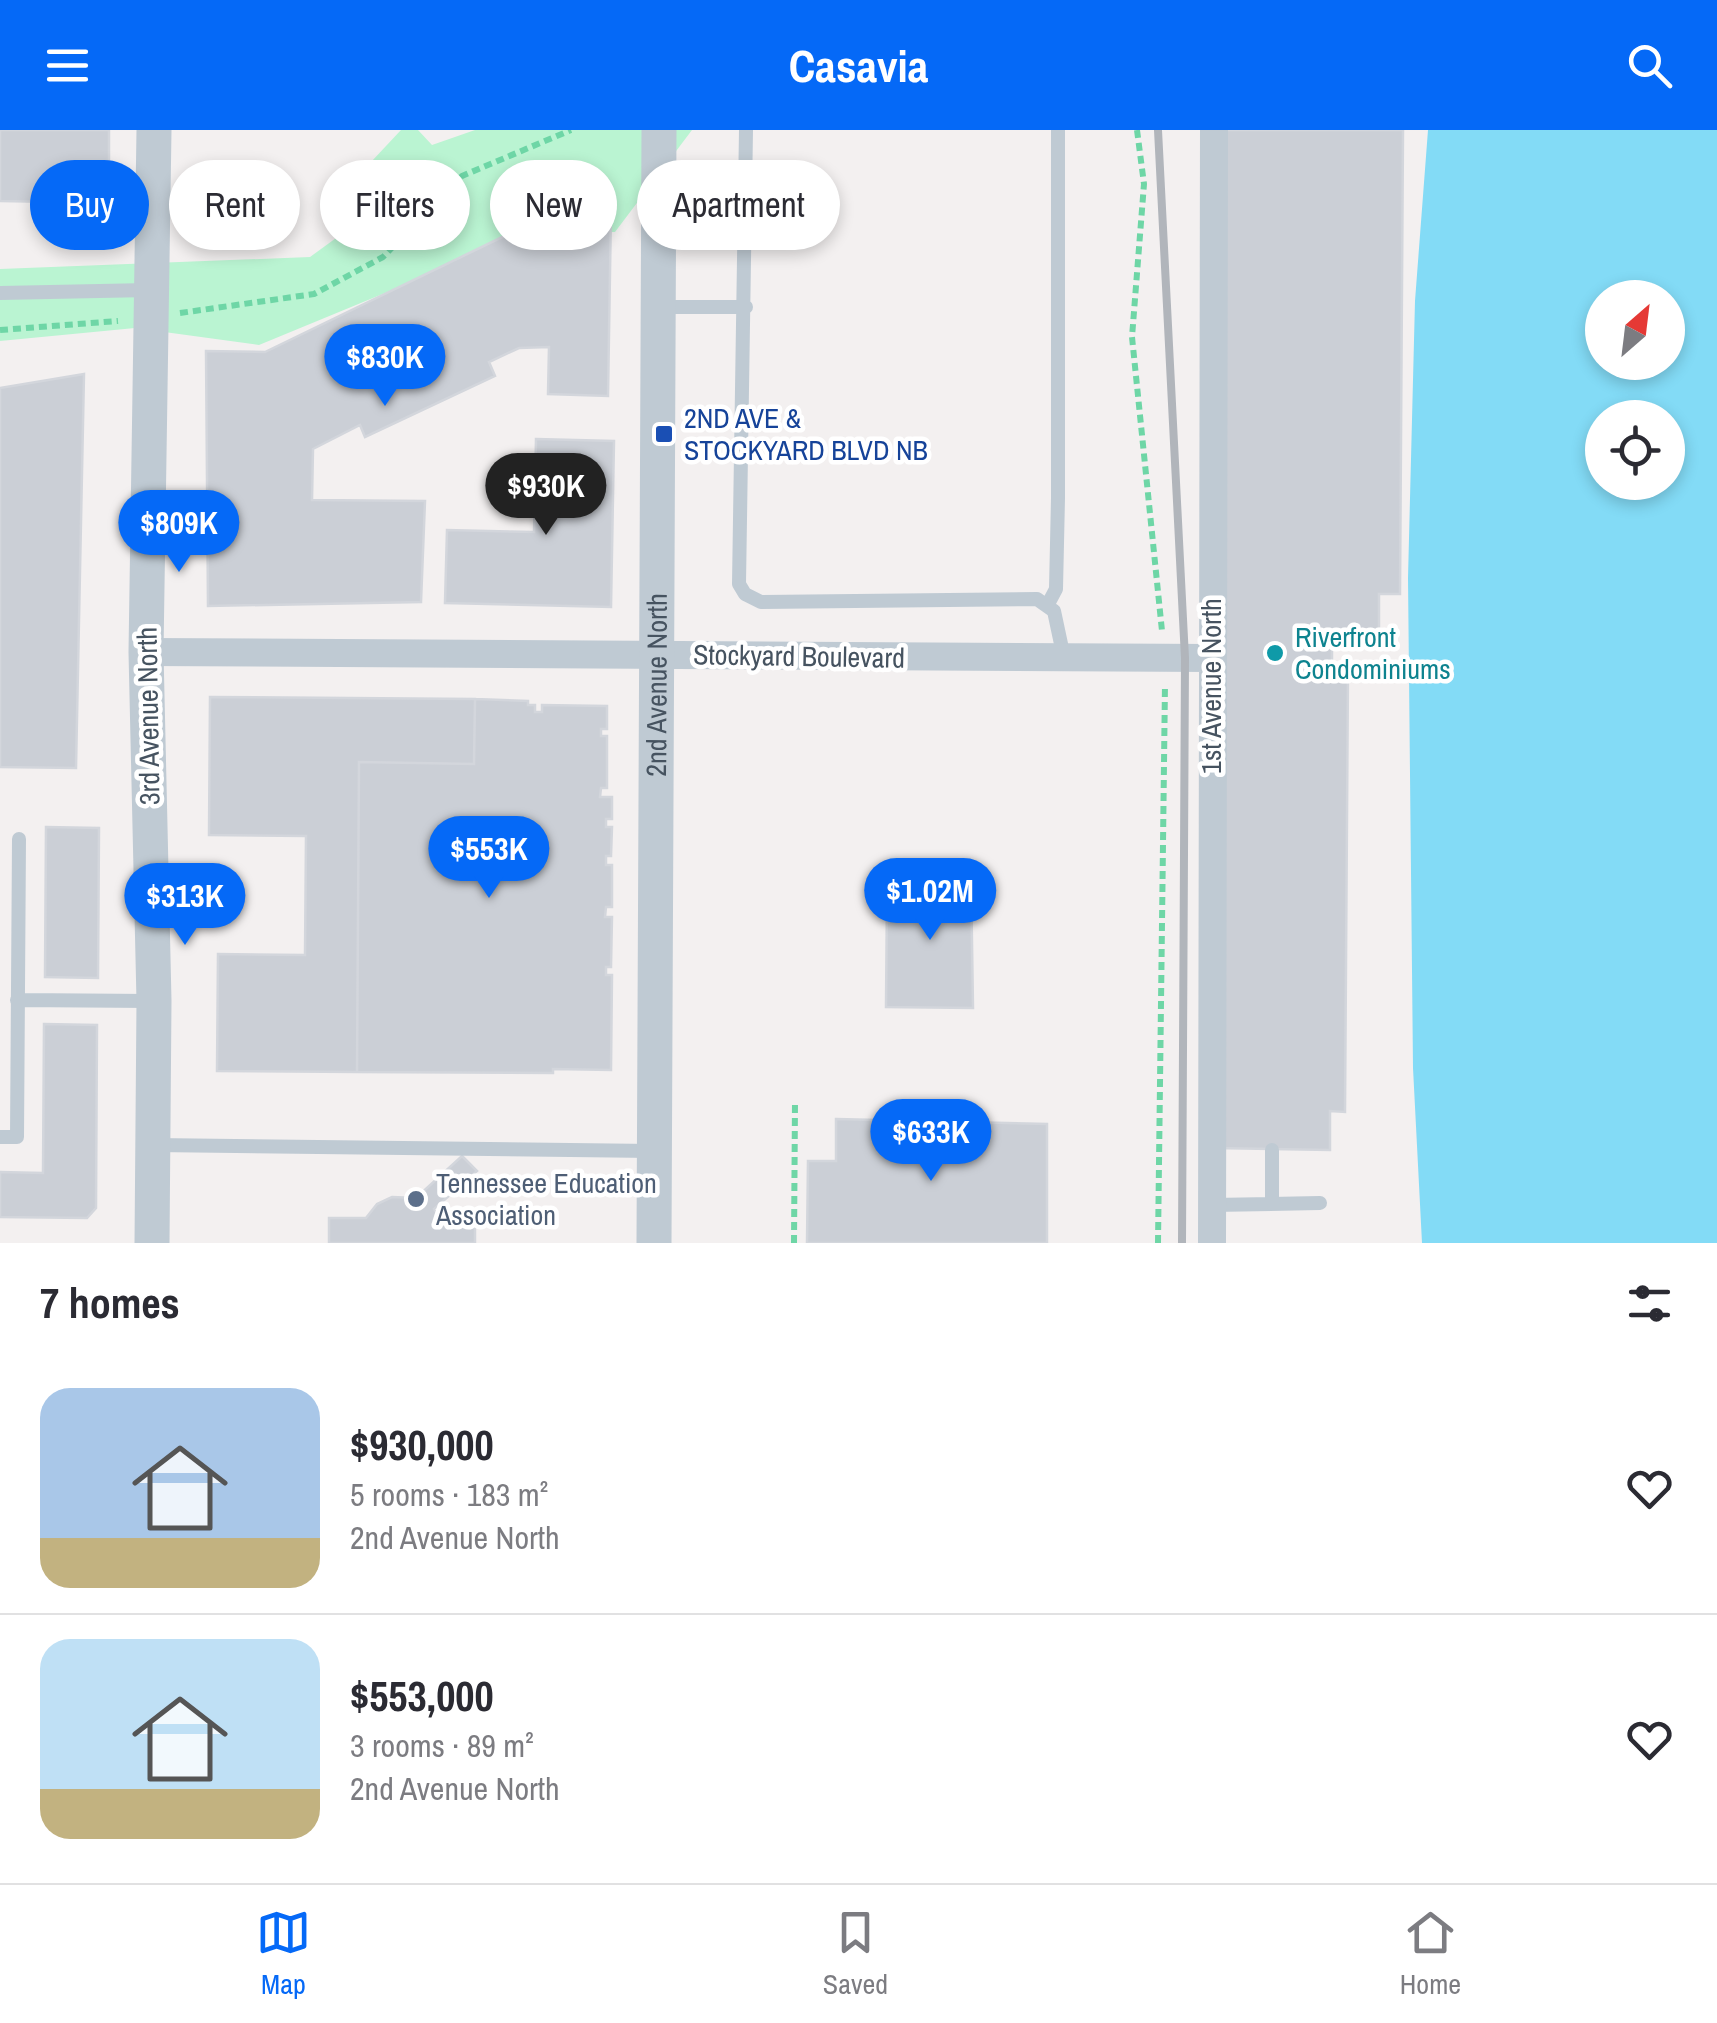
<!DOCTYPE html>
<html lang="en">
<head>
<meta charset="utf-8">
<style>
	body { margin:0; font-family:"Archivo Narrow",sans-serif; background:#f7f7f7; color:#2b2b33; height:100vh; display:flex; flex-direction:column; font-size:38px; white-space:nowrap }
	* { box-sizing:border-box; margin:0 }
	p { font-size:32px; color:#7c7c81 }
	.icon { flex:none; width:55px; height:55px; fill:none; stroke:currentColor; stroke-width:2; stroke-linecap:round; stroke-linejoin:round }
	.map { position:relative; height:1113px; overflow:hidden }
	.details { display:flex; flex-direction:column; background:#fff; flex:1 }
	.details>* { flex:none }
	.banner { position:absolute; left:30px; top:30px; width:1000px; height:90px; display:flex; gap:20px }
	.needle { width:65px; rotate:28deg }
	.controls { position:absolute; left:1585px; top:150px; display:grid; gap:20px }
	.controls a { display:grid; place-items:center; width:100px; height:100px; border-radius:50%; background:#fff; box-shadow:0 5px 15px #0003; font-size:50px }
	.price { position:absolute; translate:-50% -85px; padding:0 22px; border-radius:35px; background:#0569f7; color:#fff; font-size:32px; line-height:65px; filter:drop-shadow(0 2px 5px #0008) }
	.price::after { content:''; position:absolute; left:50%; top:60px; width:30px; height:22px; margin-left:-15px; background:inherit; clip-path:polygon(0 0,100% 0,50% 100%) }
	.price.current { background:#222; color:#fff }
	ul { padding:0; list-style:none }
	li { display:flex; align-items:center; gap:30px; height:250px; padding:0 40px }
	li+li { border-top:2px solid #e1e1e2 }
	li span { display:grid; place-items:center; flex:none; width:280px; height:200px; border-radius:30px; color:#555 }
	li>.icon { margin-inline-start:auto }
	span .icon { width:120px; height:120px; fill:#fffc; stroke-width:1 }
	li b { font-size:42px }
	h2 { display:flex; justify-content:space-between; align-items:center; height:120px; padding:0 40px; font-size:42px }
	.pill { padding:0 35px; border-radius:45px; background:#fff; box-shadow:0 5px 15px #0003; font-size:35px; line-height:90px }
	.pill.current { background:#0569f7; color:#fff }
	header { display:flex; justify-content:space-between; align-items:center; height:130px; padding:0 40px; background:#0569f7; color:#fff; font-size:45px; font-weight:700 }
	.menu { display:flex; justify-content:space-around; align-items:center; height:140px; border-top:2px solid #e1e1e2; background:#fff; font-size:28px; color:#7c7c81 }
	.menu a { display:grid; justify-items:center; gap:5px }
	.menu .current { color:#0569f7 }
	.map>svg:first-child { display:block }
	.green { fill:#baf4d2 }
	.water { fill:#83dbf6; fill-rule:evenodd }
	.building { fill:#cbcfd6; stroke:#d3d6dc; stroke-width:2.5 }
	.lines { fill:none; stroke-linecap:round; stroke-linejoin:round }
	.path { stroke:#6ed6a6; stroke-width:6; stroke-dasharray:8 5; stroke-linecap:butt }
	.service { stroke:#bfcad3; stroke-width:14 }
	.minor { stroke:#bfcad3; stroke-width:28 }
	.tertiary { stroke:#bfcad3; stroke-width:35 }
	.rail { stroke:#b1b5bb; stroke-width:8 }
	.transit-dot { fill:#1a4fb4; stroke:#fff; stroke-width:4 }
	.culture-dot { fill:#0f9aa8; stroke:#fff; stroke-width:4 }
	.service-dot { fill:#5c6f8a; stroke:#fff; stroke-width:4 }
	.labels { text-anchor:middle; stroke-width:9; stroke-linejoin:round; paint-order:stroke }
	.transit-label { font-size:28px; fill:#164399; stroke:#fff; text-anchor:start }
	.culture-label { font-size:28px; fill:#0d838f; stroke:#fff; text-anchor:start }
	.street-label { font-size:28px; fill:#465360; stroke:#fff }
	.service-label { font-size:28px; fill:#4e5e75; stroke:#fff; text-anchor:start }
</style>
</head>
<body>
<header><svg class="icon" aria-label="menu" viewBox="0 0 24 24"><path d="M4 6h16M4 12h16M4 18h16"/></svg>Casavia<svg class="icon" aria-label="search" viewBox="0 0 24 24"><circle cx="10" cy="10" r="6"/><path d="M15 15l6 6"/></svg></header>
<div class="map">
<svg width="1717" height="1113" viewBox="0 0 1717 1113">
	<rect width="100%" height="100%" fill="#f3f0f0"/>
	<path class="green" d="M401 0H418L432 15 475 0H692L615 102H533L259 215 135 198 0 211V139L310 127 365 87 371 32Z"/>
	<path class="water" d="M1428 0H1717V1113H1422L1413 938 1408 448 1415 171ZM1602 168H1668V232H1602ZM1602 288H1668V352H1602Z"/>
	<path class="building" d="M0 0H109V73L0 71Z
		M1222 0H1403L1400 464H1379V507L1332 506V540H1348L1345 982 1330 981V1020L1215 1018Z
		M558 80 611 81 608 266 548 264 549 217 519 218 489 232 495 246 365 307 360 295 313 319 312 370 425 371 421 472 208 476 206 221 265 222Z
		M84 244 76 638 0 637V258Z
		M536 309 614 311 611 477 445 473 447 400 534 402Z
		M210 567 475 569 474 634 359 632 357 942 217 941 218 824 305 825 306 706 209 705Z
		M475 569 528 571V575H535V582H542V575L607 576V599H601V606H607V658H601L600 667H612V689H606V697H612L611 726H606V735H612V777H606L605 787H612L611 837H606V845H612L611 940 553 939V943L357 942 359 632 474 634Z
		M46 697 99 698 98 848 45 847Z
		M891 747H926V763H931L930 747H971L973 878 886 877 887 763H891Z
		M44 894 97 895 96 1078 87 1088 0 1087V1042L43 1043Z
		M836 989 1047 994V1113H807L808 1031H836Z
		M462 1026 477 1041 434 1079 441 1089 475 1090V1113H329V1088H366L377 1074 392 1067 416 1068Z"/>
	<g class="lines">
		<path class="path" d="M1137 0 1144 54 1132 207 1162 501
			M180 183 314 164 383 127 462 46 571 0
			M0 200 118 191
			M794 1113 795 972
			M1158 1113 1165 554"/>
		<path class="service" d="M746 0 739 454 745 464 761 472 1037 469 1054 481 1064 528
			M0 163 149 160
			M659 177H746
			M1047 476 1056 459 1058 368V0
			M17 870 151 871
			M0 1007H17L19 709
			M154 1015 653 1021
			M1272 1020V1074
			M1212 1075 1320 1073"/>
		<path class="minor" d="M146 522 1211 528
			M1212 1113 1214 0"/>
		<g class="tertiary">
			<path d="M152 1113 154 871 146 522 154 0"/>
			<path id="s1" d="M654 1113 659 0"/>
		</g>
		<path class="rail" d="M1158 0 1185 528 1182 1113"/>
	</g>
	<rect class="transit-dot" x="654" y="294" width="20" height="20" rx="5"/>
	<circle class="culture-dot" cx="1275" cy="523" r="10"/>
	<circle class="service-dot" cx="416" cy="1069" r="10"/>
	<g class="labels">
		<g class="transit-label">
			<text x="684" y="298">2ND AVE &amp;<tspan x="684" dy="32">STOCKYARD BLVD NB</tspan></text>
		</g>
		<g class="culture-label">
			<text x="1295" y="517">Riverfront<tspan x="1295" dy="32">Condominiums</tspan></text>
		</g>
		<g class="street-label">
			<text transform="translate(799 526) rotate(1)" y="10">Stockyard Boulevard</text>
			<text transform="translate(1211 556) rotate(-90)" y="10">1st Avenue North</text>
			<text dy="10" stroke="none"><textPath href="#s1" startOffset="558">2nd Avenue North</textPath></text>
			<text transform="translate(148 586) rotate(-91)" y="10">3rd Avenue North</text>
		</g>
		<g class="service-label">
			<text x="436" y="1063">Tennessee Education<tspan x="436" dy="32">Association</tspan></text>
		</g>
	</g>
</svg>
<div class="controls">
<a><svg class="needle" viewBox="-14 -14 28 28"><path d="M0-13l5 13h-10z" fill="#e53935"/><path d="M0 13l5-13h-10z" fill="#7c7c81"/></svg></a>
<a><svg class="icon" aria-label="locate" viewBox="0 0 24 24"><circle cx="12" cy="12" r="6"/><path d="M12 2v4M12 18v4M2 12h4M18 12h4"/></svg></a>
</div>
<b class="price" style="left:385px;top:279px">$830K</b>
<b class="price current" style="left:546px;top:408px">$930K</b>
<b class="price" style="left:179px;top:445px">$809K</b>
<b class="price" style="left:489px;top:771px">$553K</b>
<b class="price" style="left:930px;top:813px">$1.02M</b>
<b class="price" style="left:185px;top:818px">$313K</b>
<b class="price" style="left:931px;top:1054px">$633K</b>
<div class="banner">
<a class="pill current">Buy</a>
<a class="pill">Rent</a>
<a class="pill">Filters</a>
<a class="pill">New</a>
<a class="pill">Apartment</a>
</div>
</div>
<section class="details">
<h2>7 homes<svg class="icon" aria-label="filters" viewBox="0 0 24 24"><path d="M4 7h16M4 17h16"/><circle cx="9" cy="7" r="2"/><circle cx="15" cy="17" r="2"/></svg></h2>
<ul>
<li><span style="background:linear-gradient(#a9c7e8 75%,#c2b280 0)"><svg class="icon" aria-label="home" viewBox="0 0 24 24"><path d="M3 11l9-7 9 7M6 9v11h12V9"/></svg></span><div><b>$930,000</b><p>5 rooms · 183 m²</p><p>2nd Avenue North</p></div><svg class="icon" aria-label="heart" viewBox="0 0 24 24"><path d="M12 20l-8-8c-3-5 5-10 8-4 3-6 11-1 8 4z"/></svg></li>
<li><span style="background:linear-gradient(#bfe0f5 75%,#c2b280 0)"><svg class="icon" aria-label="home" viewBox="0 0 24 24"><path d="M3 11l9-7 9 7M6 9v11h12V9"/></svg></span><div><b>$553,000</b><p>3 rooms · 89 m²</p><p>2nd Avenue North</p></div><svg class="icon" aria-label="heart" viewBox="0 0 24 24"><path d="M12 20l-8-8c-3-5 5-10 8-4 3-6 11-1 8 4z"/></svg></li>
</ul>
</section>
<nav class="menu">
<a class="current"><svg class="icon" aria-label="map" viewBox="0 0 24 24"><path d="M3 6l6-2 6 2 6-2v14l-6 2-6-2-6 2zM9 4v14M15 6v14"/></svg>Map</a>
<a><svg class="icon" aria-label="saved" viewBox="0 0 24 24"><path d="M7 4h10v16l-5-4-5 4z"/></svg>Saved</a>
<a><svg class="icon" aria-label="home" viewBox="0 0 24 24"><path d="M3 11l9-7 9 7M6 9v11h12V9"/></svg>Home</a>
</nav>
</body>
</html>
